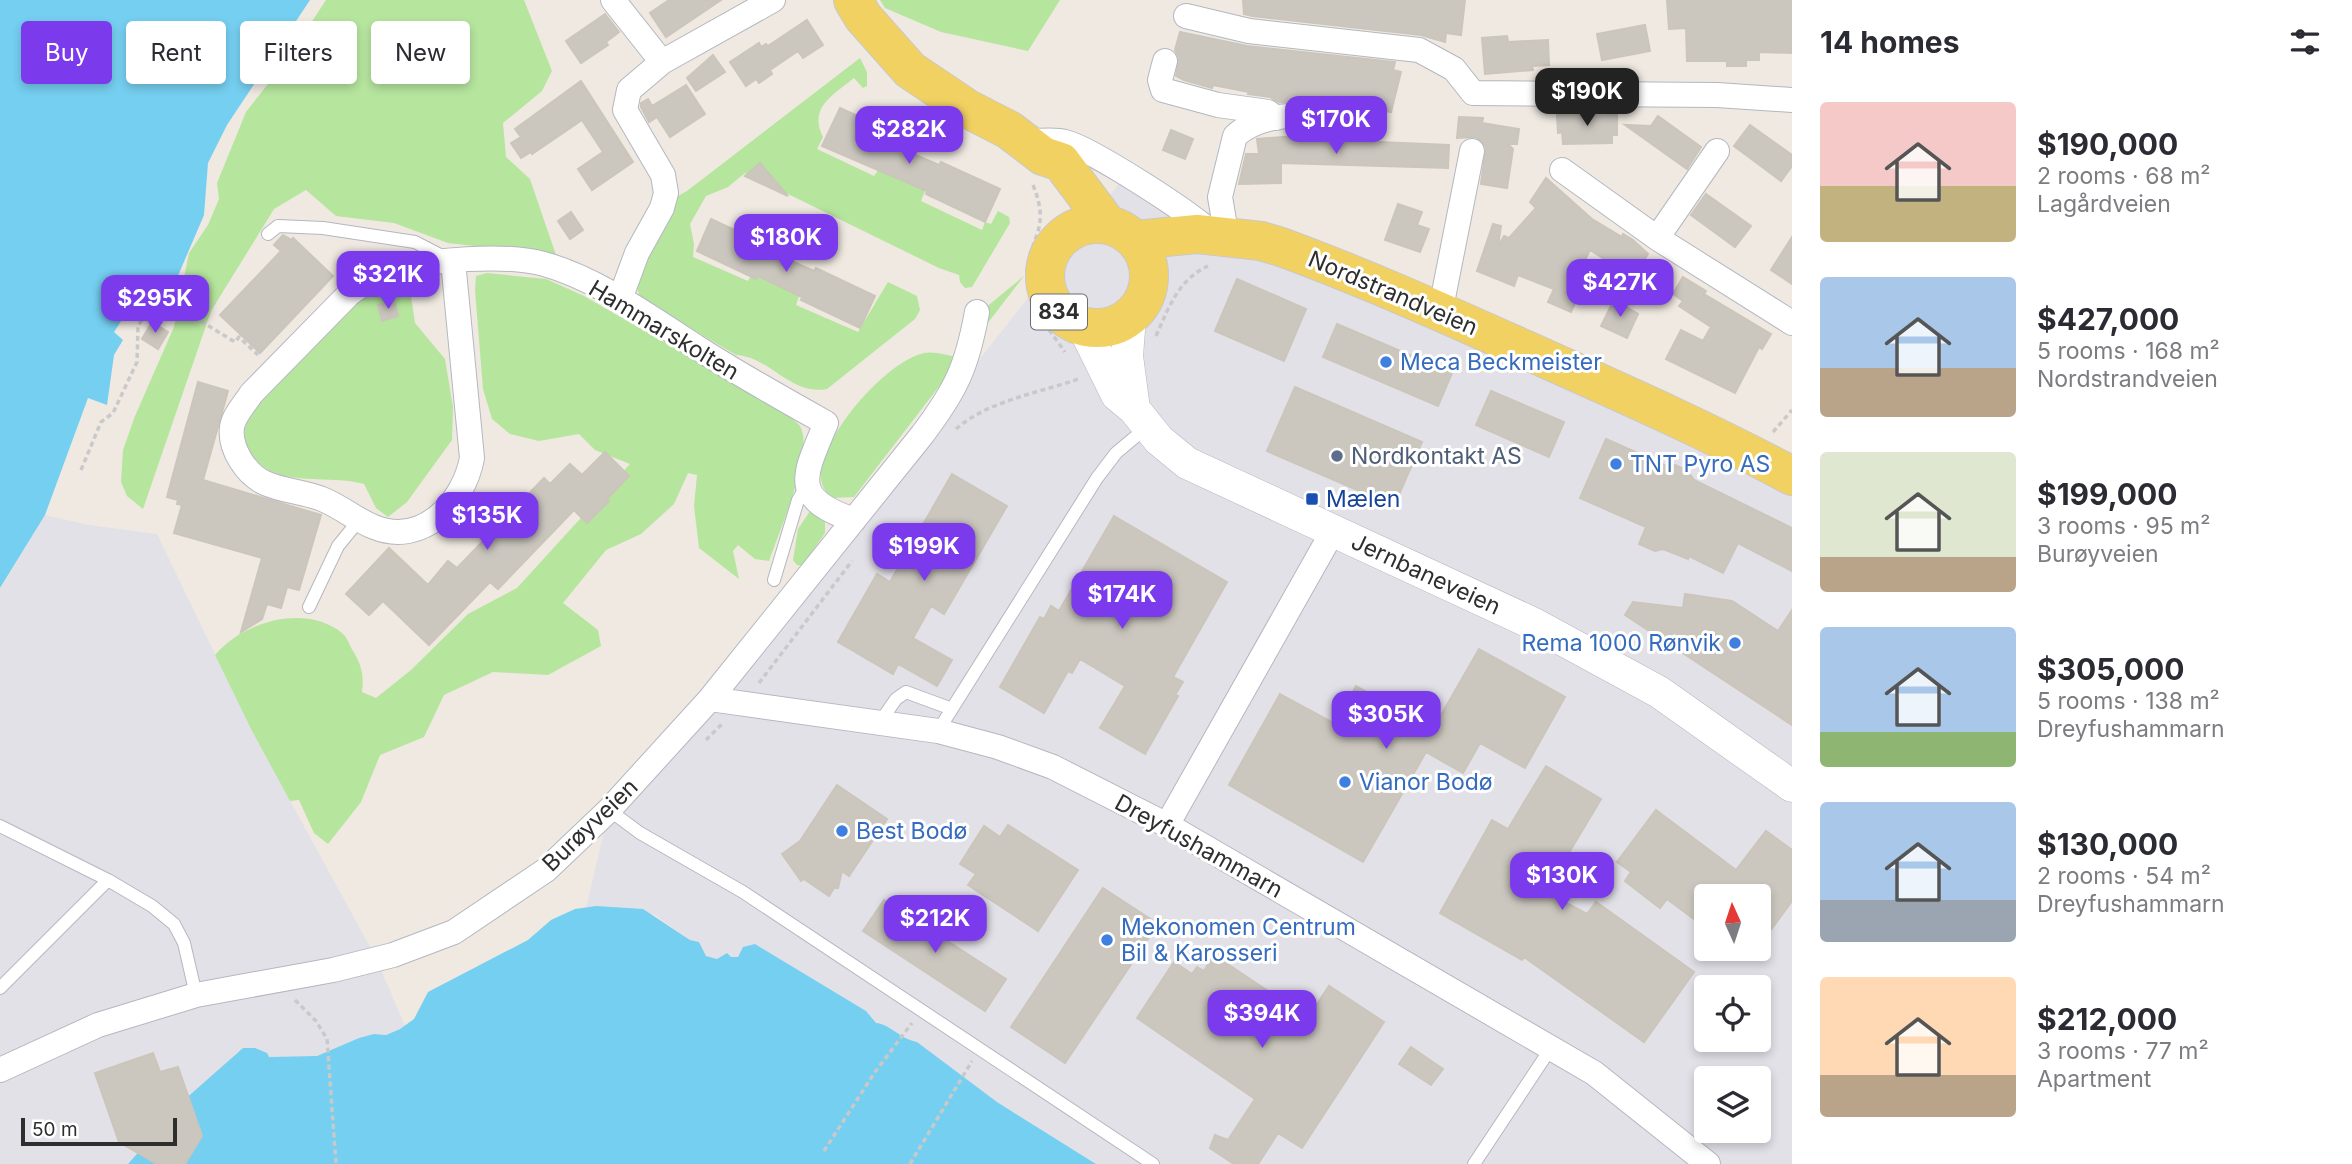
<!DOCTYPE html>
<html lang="en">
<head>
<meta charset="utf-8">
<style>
	body { margin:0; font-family:Inter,sans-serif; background:#f7f7f7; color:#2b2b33; height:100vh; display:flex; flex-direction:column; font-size:26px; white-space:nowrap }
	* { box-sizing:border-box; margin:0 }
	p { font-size:23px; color:#7c7c81 }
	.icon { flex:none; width:38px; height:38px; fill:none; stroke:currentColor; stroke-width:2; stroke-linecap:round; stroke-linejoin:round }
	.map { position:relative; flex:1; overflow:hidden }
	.panel { display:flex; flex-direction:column; background:#fff; width:560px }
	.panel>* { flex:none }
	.hud { position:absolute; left:21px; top:21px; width:665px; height:63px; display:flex; gap:14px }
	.needle { width:46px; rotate:357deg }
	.controls { position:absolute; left:1694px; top:884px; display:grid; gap:14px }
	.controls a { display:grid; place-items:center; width:77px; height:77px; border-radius:7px; background:#fff; box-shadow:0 4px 10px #0003; font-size:35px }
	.scale { position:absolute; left:21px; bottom:18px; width:156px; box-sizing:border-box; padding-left:7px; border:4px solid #2e2e2e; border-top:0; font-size:19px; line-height:24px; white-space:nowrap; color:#2e2e2e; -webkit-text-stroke:5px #fff; paint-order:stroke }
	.price { position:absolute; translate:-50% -60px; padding:0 16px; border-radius:14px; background:#7c3aed; color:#fff; font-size:23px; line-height:46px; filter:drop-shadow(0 2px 4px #0008) }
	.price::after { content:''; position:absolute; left:50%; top:42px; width:21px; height:16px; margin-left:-10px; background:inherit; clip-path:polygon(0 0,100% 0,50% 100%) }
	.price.current { background:#222; color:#fff }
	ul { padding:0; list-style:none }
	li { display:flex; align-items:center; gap:21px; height:175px; padding:0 28px }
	li span { display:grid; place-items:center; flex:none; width:196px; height:140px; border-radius:7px; color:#555 }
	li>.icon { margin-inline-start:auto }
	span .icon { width:84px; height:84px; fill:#fffc; stroke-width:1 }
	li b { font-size:30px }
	h2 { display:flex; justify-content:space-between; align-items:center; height:84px; padding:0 28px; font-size:30px }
	.chip { padding:0 24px; border-radius:7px; background:#fff; box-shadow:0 4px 10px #0003; font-size:24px; line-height:63px }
	.chip.current { background:#7c3aed; color:#fff }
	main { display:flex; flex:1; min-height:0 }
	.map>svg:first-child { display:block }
	.industrial { fill:#e3e1e8; fill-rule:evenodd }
	.green { fill:#b6e59e }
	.water { fill:#75cff0 }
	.building { fill:#cbc7bf; stroke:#cbc5ba; stroke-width:2 }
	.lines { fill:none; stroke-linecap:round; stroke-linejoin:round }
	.service-casing { stroke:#b4b7c1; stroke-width:14 }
	.minor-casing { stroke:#b4b7c1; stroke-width:26 }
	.tertiary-casing { stroke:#b4b7c1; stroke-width:33 }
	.primary-casing { stroke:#c9c9c9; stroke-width:40 }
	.path { stroke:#c9c9c9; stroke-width:3.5; stroke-dasharray:5 3.5; stroke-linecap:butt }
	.service { stroke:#fff; stroke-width:12 }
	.minor { stroke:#fff; stroke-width:24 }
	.tertiary { stroke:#fff; stroke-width:32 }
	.primary { stroke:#f2d163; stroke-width:38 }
	.shop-dot { fill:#3f7fe0; stroke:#fff; stroke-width:2.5 }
	.service-dot { fill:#5c6f8a; stroke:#fff; stroke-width:2.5 }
	.transit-dot { fill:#1a4fb4; stroke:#fff; stroke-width:2.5 }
	.labels { text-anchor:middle; stroke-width:6; stroke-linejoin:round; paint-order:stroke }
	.shield { fill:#fff; stroke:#6d6d6d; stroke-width:2 }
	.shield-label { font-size:21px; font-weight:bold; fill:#2e2e2e }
	.street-label { font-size:23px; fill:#2e2e2e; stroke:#fff }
	.shop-label { font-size:23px; fill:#366cbe; stroke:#fff; text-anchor:start }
	.service-label { font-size:23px; fill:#4e5e75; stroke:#fff; text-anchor:start }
	.transit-label { font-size:23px; fill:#164399; stroke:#fff; text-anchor:start }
</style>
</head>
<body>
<main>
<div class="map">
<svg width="1792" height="1164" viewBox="0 0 1792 1164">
	<rect width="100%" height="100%" fill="#efe9e1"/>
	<path class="industrial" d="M1125 176 1440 313 1792 476V1164H1096L997 1102 917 1043 906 1040 883 1024 876 1023 866 1011 755 944 738 957 717 959 706 956 699 942 690 940 655 915 586 908 609 810 710 699ZM1706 896H1759V948H1706ZM1706 987H1759V1040H1706ZM1706 1078H1759V1130H1706Z
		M45 515 89 525 157 534 252 731 376 958 405 1026 386 1035 375 1034 359 1039 317 1056 269 1057 237 1052 210 1080 183 1101 128 1164H0V589Z"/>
	<path class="green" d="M326 0H524L552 71 542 91 503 123 506 157 530 179 556 255 448 243 394 223 336 216 306 190 274 209 211 311 143 509 127 496 121 482 123 450 135 416 174 327 189 253 208 225 219 199 217 183 246 112 286 61Z
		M880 0H1060L1028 51 941 32 885 8Z
		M860 58 867 72V86L863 88 854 78C833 95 808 108 823 137L817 149 874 176 879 169 890 170 901 147 905 146 914 155 927 186 921 201 982 230 985 222 991 224 998 211 1009 217 1010 223 972 287 965 288 960 282 959 275 939 268 745 173 728 187 706 196 690 224 694 244 693 257 748 281 753 272 758 274 776 236 794 245 792 257 786 254 775 279 800 293 796 305 858 332 888 282 917 296 920 310 915 319 827 389C790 396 771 357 736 355L641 299 635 284 671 200 687 191Z
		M487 273 546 279 584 296 784 411C788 416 796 421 800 426 815 451 778 534 769 561L755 559 738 545 733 551 739 579 699 548 694 506 697 475 688 473 674 504 641 534 606 550 563 603 598 630 601 646 548 675 493 672 444 695 424 737 380 755 361 802 328 844 314 833 299 800 290 801 252 731 215 655C242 622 305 603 342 633 347 637 350 646 353 651 362 665 364 677 362 692L376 698 411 670 468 614 517 588 630 464 595 450 579 434 539 441 510 434 492 419 483 389 475 290 476 276Z
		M1024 276 854 497 831 498C826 492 822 487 821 479 818 439 886 361 924 353 934 351 947 355 957 357L979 313Z
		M399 278 409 282 415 323 445 359 453 407 452 440 407 502 388 517 376 508 364 484C328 474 268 490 248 450 241 435 245 423 253 410L352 304 375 287Z
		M810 511 825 519V533L802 566 797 565 793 560 798 529Z"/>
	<path class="water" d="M0 0H310L227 125 208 163 204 215 174 285 166 292 146 283 114 332 123 340 114 355 107 405 88 398 45 515 0 588Z
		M596 906 643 909 690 940 699 942 706 956 717 959 727 953 731 957H738L743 947 755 944 866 1011 876 1023C890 1024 900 1039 917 1042L997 1102 1096 1164H128L183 1101 243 1048H255L267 1053 269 1057 317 1056 359 1038 374 1034 386 1035 400 1029 414 1019 428 992 528 940 551 920 575 909Z"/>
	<path class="building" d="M669 0H721L666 37 650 13Z
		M1243 0H1465L1461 35 1446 33 1445 42 1421 35 1252 16 1244 14Z
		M1667 0H1792V53L1759 52V60H1746V66H1727V61H1687L1686 28 1669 29Z
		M605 14 619 32 606 42 608 45 581 63 566 41Z
		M807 20 823 45 803 58 798 51 770 70 772 74 759 83 756 79 746 86 730 62 759 43 761 47 766 44 768 46Z
		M1645 25 1650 51 1602 60 1597 34Z
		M1180 32 1247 46 1395 62 1393 70 1401 72 1391 112 1346 104 1347 101 1308 98 1307 101 1279 102 1270 97 1248 94 1249 92 1213 85 1212 88 1184 80 1176 76 1179 58 1175 50Z
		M1507 36 1508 42 1548 40 1549 65 1532 66 1533 70 1485 74 1482 38Z
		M713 55 725 72 696 91 687 78Z
		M581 81 633 162 592 190 578 169 603 152 582 120 532 154 531 152 521 158 511 143 521 137 515 129Z
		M686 85 705 114 670 137 657 117 649 122 641 107V103L648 99 652 106Z
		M840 108 875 124 872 130 896 142 894 146 939 165 941 162 1000 189 985 222 926 194 927 191 822 146Z
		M1596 113 1617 115V135H1612V143L1563 144 1562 132 1558 133 1557 115Z
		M1658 116 1701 147 1687 169 1625 125 1651 126Z
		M1459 117 1483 118 1482 123 1519 129 1517 144H1508L1513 149 1507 188 1481 184 1486 147 1476 137 1457 138Z
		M1750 125 1792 155V166L1781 181 1734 146Z
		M1171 130 1193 139 1185 159 1163 150Z
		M1308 135V139L1449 145 1448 168 1281 163V183L1239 184 1246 154H1259L1257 139Z
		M760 163 788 196 745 176Z
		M1546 178 1592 219 1622 237 1623 234 1633 240 1648 254 1633 277 1590 250 1573 284 1582 288 1571 312 1548 302 1554 289 1518 275 1514 286 1477 271 1493 224 1501 226 1498 247 1504 236 1509 238 1536 208 1530 202Z
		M1706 194 1751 226 1735 247 1691 215Z
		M1398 204 1422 212 1417 225 1429 229 1420 252 1385 240Z
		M571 212 583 230 570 239 558 221Z
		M711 219 771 247 769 251 814 271 816 268 875 296 860 328 801 300 802 297 758 276 756 279 697 251Z
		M283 235 292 240 293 238 333 276 260 353 220 315 281 251 274 245Z
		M1792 237V284L1771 270Z
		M1683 277 1706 291 1704 294 1771 334 1762 349 1759 347 1735 393 1666 359 1681 330 1703 341 1711 327 1679 306 1683 301 1673 294Z
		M1237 279 1306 309 1284 361 1215 331Z
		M1614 300 1638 314 1627 338 1601 326Z
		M394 301 398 316 382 321 378 305Z
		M152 322 168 332 158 349 142 339Z
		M1337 324 1452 373 1438 406 1323 357Z
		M198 382 228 391 203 480 321 515 299 590 287 587 281 608 267 604 262 619 241 632 262 558 174 533 182 505 177 504 178 500 167 497Z
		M1295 387 1422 442 1394 506 1267 451Z
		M1491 391 1564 422 1549 457 1476 425Z
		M1606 439 1669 467 1675 465 1687 470 1694 480 1792 528V571L1738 543 1723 573 1689 556 1688 559 1663 549 1655 551 1639 544 1646 527 1580 498Z
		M605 452 629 476 607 499 609 501 587 523 574 510 498 589 490 582 429 645 383 601 369 615 346 594 389 548 428 585 448 561 457 568 544 478 550 484 570 464 582 475Z
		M952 474 1007 506 944 614 931 606 913 638 952 660 937 686 898 664 893 674 838 642 877 574 890 582Z
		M1114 516 1227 582 1173 677 1183 682 1175 695 1178 696 1145 754 1100 728 1125 686 1080 659 1072 673 1068 671 1044 713 1000 687 1040 617 1044 619 1051 606 1059 611Z
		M1685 594 1732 601 1778 631 1792 610V725L1625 615 1633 602 1683 608Z
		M1479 649 1565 697 1525 768 1480 743 1463 773 1426 752 1363 862 1229 785 1280 694 1335 724 1356 686 1433 729Z
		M1546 766 1601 799 1564 861 1575 867 1557 898 1587 914 1596 902 1694 972 1644 1042 1524 957 1522 960 1440 913 1492 820 1508 829Z
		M837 785 887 819 849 876 842 871 838 888H834L829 896 804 879 801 881 782 854 800 841Z
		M1656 810 1736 870 1766 831 1792 850V901L1759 946V896H1706V928L1667 899 1660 908 1625 881 1631 872 1617 862Z
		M1008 825 1078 870 1038 931 968 885 976 874 960 864 984 826 1000 837Z
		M1103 888 1158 924 1065 1063 1011 1027Z
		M884 900 1006 979 985 1011 863 931Z
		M1214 955 1280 999 1269 1014 1298 1033 1329 986 1384 1022 1302 1148 1278 1133 1258 1164H1234L1210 1148 1215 1135 1228 1140 1255 1099 1137 1018 1174 962 1192 974 1197 967 1204 971Z
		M1411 1047 1443 1069 1431 1085 1399 1064Z
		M153 1053 160 1072 178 1067 202 1136 185 1164H157L119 1142 95 1073Z"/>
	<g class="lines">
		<defs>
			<path id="service" d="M268 234 278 226 323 228 415 242 446 258
				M774 580 798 500 807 485
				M309 607 338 546 360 519
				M880 722 896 699 906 692 952 709
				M938 731 1097 478 1116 453 1147 427
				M609 810 640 833 743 892 1153 1164
				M0 826 108 880 152 906 174 924 184 943 196 995
				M0 988 108 880
				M1474 1164 1551 1048"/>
			<path id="minor" d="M613 0 662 62
				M1186 16 1249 31 1419 50 1454 69 1473 93 1717 95 1792 100
				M1165 61 1160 80 1163 90 1218 105 1268 112 1276 118
				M1026 142C1038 141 1053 139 1065 142 1090 148 1195 215 1213 235
				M1562 170 1657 238 1792 323
				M1227 238 1220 197 1235 136C1270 104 1330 118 1372 123
				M1657 238 1717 151
				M453 261 472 458C464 502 423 547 374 527 356 520 340 506 322 499 304 492 283 491 265 483 247 475 229 449 232 427 234 415 245 404 251 394L349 294C362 285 375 274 391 270 432 260 502 253 544 264 598 279 651 318 698 348 740 375 783 399 826 423 804 476 789 498 854 520
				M620 299 637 253 662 208 666 193 663 175 625 110 629 90 662 62 773 0
				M1440 313 1472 151
				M710 699 938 731 998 747 1053 767 1167 825 1594 1073 1708 1164
				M1167 825 1333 531
				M0 1070 98 1025 196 995 333 970 393 955 454 932 546 870 609 810 710 699 922 435C956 390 967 367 977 312"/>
			<path id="tertiary" d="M1130 317 1127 356 1134 409
				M1083 326 1117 395 1134 409 1159 440 1187 463 1534 624 1659 692 1792 786"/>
			<path id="primary" d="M853 0 863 17 910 70 968 109 1009 130 1043 156 1061 162 1108 225
				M1045 276a52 52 0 1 1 104 0a52 52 0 1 1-104 0Z
				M1135 240 1197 234 1261 241 1281 247C1371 280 1459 320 1546 359 1629 396 1712 433 1792 476"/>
		</defs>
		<use href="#service" class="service-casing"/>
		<use href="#minor" class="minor-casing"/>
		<use href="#tertiary" class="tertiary-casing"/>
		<use href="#primary" class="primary-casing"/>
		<path class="path" d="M1033 185C1053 233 1025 240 1027 280 1029 308 1050 330 1065 352
			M1156 336C1169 307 1178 280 1208 266
			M956 429C989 400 1040 393 1081 378
			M1773 432 1792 410
			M81 470 101 422 113 413 137 362 138 326 158 295 235 342 239 337 258 355
			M759 683 852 561
			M706 740 723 723
			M295 1000 316 1021 327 1039 336 1164
			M824 1151 875 1072 912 1023
			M910 1164 972 1061"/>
		<use href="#service" class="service"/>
		<use href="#minor" class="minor"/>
		<use href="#tertiary" class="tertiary"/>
		<use href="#primary" class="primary"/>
	</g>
	<g class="shop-dot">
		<circle cx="1386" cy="362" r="7"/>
		<circle cx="1616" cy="464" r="7"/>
		<circle cx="1735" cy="643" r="7"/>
		<circle cx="1345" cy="782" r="7"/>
		<circle cx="842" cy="831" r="7"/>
		<circle cx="1107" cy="940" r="7"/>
	</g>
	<circle class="service-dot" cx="1337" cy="456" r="7"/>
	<rect class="transit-dot" x="1305" y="492" width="14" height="14" rx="3.5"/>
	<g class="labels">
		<rect class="shield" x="1031" y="294.5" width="56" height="35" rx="5"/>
		<g class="shield-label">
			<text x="1059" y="319">834</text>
		</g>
		<g class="street-label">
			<text transform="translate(1393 293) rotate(23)" y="8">Nordstrandveien</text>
			<text transform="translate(664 330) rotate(31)" y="8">Hammarskolten</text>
			<text transform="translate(1426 574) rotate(25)" y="8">Jernbaneveien</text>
			<text transform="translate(590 825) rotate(-44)" y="8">Burøyveien</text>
			<text transform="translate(1199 846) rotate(29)" y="8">Dreyfushammarn</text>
		</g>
		<g class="shop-label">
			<text x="1400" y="370">Meca Beckmeister</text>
			<text x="1630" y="472">TNT Pyro AS</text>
			<text x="1721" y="651" text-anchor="end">Rema 1000 Rønvik</text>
			<text x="1359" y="790">Vianor Bodø</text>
			<text x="856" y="839">Best Bodø</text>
			<text x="1121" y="935">Mekonomen Centrum<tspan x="1121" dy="26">Bil &amp; Karosseri</tspan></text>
		</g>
		<g class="service-label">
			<text x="1351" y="464">Nordkontakt AS</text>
		</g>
		<g class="transit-label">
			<text x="1326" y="507">Mælen</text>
		</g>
	</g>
</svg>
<div class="controls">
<a><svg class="needle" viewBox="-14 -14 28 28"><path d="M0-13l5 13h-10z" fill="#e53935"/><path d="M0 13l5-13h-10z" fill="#7c7c81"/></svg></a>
<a><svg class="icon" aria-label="locate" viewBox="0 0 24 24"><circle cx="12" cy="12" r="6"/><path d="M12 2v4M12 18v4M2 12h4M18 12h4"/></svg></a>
<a><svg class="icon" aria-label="layers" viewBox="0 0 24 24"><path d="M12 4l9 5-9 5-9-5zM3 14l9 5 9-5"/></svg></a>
</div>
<div class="scale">50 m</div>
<b class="price current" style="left:1587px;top:128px">$190K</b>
<b class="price" style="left:1336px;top:156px">$170K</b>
<b class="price" style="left:909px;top:166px">$282K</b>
<b class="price" style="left:786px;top:274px">$180K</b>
<b class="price" style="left:388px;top:311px">$321K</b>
<b class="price" style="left:1620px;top:319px">$427K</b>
<b class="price" style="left:155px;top:335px">$295K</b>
<b class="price" style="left:487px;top:552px">$135K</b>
<b class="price" style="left:924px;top:583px">$199K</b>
<b class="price" style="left:1122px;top:631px">$174K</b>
<b class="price" style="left:1386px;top:751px">$305K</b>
<b class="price" style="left:1562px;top:912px">$130K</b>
<b class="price" style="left:935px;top:955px">$212K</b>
<b class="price" style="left:1262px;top:1050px">$394K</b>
<div class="hud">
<a class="chip current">Buy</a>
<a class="chip">Rent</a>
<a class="chip">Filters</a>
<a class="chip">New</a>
</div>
</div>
<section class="panel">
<h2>14 homes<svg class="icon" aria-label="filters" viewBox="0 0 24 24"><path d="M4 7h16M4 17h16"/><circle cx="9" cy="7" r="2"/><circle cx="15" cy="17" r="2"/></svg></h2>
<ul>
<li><span style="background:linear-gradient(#f6c9c9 60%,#c2b280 0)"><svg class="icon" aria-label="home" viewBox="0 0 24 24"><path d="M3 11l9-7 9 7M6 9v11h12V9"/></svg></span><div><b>$190,000</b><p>2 rooms · 68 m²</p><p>Lagårdveien</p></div></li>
<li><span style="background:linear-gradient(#a9c7e8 65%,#b9a48a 0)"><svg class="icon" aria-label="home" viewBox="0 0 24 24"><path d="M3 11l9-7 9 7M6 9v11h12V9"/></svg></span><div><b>$427,000</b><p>5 rooms · 168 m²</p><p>Nordstrandveien</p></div></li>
<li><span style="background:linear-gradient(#dfe7d0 75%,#b9a48a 0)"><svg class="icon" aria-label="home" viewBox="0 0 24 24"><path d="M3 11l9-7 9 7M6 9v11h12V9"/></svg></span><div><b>$199,000</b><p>3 rooms · 95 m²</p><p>Burøyveien</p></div></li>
<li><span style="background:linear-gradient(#a9c7e8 75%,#8fb573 0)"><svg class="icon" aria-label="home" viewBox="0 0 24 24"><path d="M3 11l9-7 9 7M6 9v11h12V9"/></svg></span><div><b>$305,000</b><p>5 rooms · 138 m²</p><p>Dreyfushammarn</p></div></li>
<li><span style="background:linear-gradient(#a9c7e8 70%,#9aa5b1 0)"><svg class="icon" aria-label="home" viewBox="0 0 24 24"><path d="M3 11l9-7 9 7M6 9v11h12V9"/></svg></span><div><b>$130,000</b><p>2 rooms · 54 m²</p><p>Dreyfushammarn</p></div></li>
<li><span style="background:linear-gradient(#ffd9b3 70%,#b9a48a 0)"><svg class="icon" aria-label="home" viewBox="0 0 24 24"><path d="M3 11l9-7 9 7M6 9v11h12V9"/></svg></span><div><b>$212,000</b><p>3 rooms · 77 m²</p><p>Apartment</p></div></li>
</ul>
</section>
</main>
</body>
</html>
